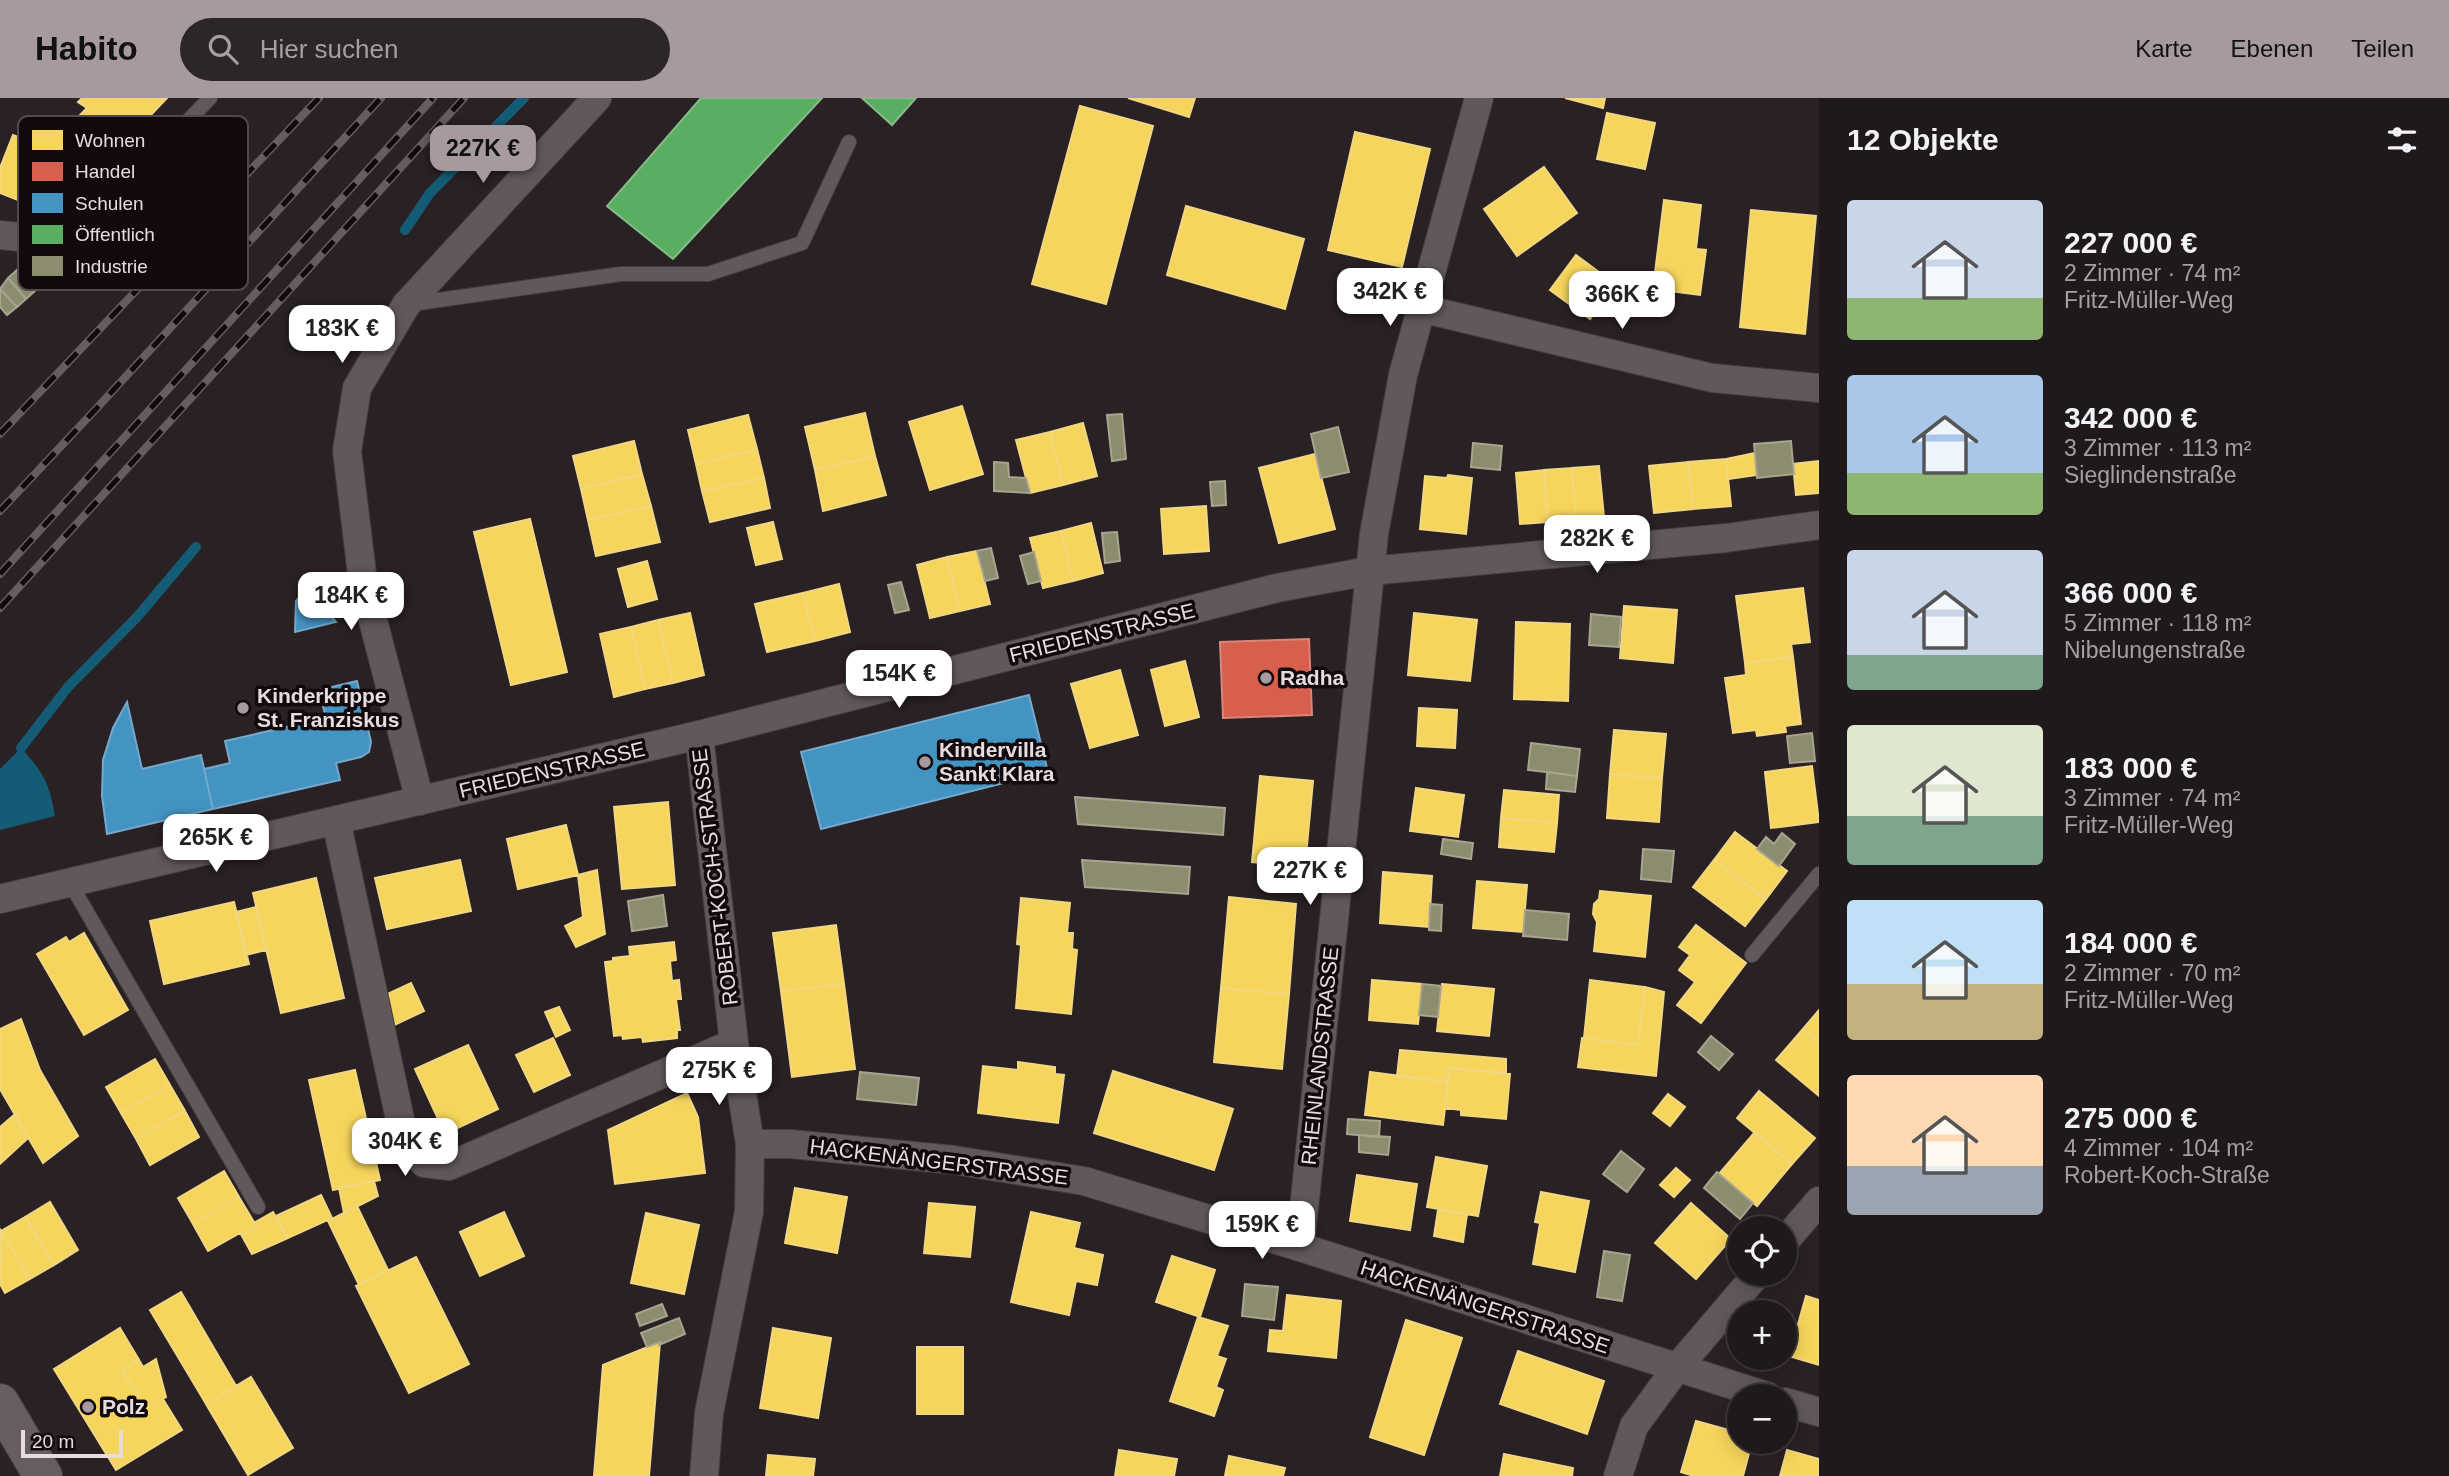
<!DOCTYPE html>
<html lang="de">
<head>
<meta charset="utf-8">
<style>
	body { margin:0; font-family:Arial,sans-serif; background:#2d2628; color:#f1f3f6; height:100vh; display:flex; flex-direction:column; font-size:26px; white-space:nowrap }
	* { box-sizing:border-box; margin:0 }
	p { font-size:23px; color:#a2a0a3 }
	.icon { flex:none; width:38px; height:38px; fill:none; stroke:currentColor; stroke-width:2; stroke-linecap:round; stroke-linejoin:round }
	.map { position:relative; flex:1; overflow:hidden }
	.drawer { display:flex; flex-direction:column; background:#20191b; width:630px }
	.drawer>* { flex:none }
	.buttons { position:absolute; left:1727px; top:1118px; display:grid; gap:14px }
	.buttons a { display:grid; place-items:center; width:70px; height:70px; border-radius:50%; background:#20191b; box-shadow:0 4px 18px #0003,0 0 0 2px #3d383a; font-size:35px }
	.scale { position:absolute; left:21px; bottom:18px; width:102px; box-sizing:border-box; padding-left:7px; border:4px solid #e8dbdf; border-top:0; font-size:19px; line-height:24px; white-space:nowrap; color:#e8dbdf; -webkit-text-stroke:5px #11090c; paint-order:stroke }
	.price { position:absolute; translate:-50% -60px; padding:0 16px; border-radius:14px; background:#fff; color:#222; font-size:23px; line-height:46px; filter:drop-shadow(0 2px 4px #0008) }
	.price::after { content:''; position:absolute; left:50%; top:42px; width:21px; height:16px; margin-left:-10px; background:inherit; clip-path:polygon(0 0,100% 0,50% 100%) }
	.price.selected { background:#a69a9e; color:#111 }
	ul { padding:0; list-style:none }
	li { display:flex; align-items:center; gap:21px; height:175px; padding:0 28px }
	li span { display:grid; place-items:center; flex:none; width:196px; height:140px; border-radius:7px; color:#555 }
	li>.icon { margin-inline-start:auto }
	span .icon { width:84px; height:84px; fill:#fffc; stroke-width:1 }
	li b { font-size:30px }
	h2 { display:flex; justify-content:space-between; align-items:center; height:84px; padding:0 28px; font-size:30px }
	header { display:flex; align-items:center; gap:42px; box-sizing:border-box; height:98px; padding:0 35px; background:#a69a9e; color:#111 }
	header strong { font-size:33px }
	nav { display:flex; gap:38px; margin-inline-start:auto; font-size:24px }
	.search { width:490px; height:63px; background:#2d2628; display:flex; align-items:center; gap:18px; box-sizing:border-box; padding:0 24px; border-radius:38px; color:#a2a0a3; font-size:26px }
	main { display:flex; flex:1; min-height:0 }
	.map>svg:first-child { display:block }
	.water { fill:#145c76 }
	.homes { fill:#f6d55c; stroke:#f2d783; stroke-width:2 }
	.shops { fill:#d6604d; stroke:#db8579; stroke-width:2 }
	.schools { fill:#4393c3; stroke:#74a9cb; stroke-width:2 }
	.public { fill:#5aae61; stroke:#85bc87; stroke-width:2 }
	.industry { fill:#8c8c6e; stroke:#a8a490; stroke-width:2 }
	.lines { fill:none; stroke-linecap:round; stroke-linejoin:round }
	.stream { stroke:#145c76; stroke-width:10 }
	.lane-casing { stroke:#453d40; stroke-width:16 }
	.street-casing { stroke:#453d40; stroke-width:30 }
	.secondary-casing { stroke:#453d40; stroke-width:40 }
	.lane { stroke:#61585b; stroke-width:14 }
	.street { stroke:#61585b; stroke-width:28 }
	.secondary { stroke:#675d60; stroke-width:38 }
	.rail-casing { stroke:#655d60; stroke-width:8 }
	.rail { stroke:#11090c; stroke-width:5; stroke-dasharray:16; stroke-linecap:butt }
	.poi-dot { fill:#a69a9e; stroke:#11090c; stroke-width:2.5 }
	.labels { text-anchor:middle; stroke-width:7; stroke-linejoin:round; paint-order:stroke }
	.street-label { font-size:21px; fill:#e8dbdf; stroke:#11090c }
	.poi-label { font-size:21px; font-weight:bold; fill:#e8dbdf; stroke:#11090c; text-anchor:start }
	.key { fill:#11090c; stroke:#52484b; stroke-width:2 }
	.key-label { font-size:19px; fill:#e8dbdf }
</style>
</head>
<body>
<header>
<strong>Habito</strong>
<div class="search"><svg class="icon" aria-label="search" viewBox="0 0 24 24"><circle cx="10" cy="10" r="6"/><path d="M15 15l6 6"/></svg>Hier suchen</div>
<nav><a>Karte</a><a>Ebenen</a><a>Teilen</a></nav>
</header>
<main>
<div class="map">
<svg width="1819" height="1378" viewBox="0 0 1819 1378">
	<rect width="100%" height="100%" fill="#2a2124"/>
	<path class="water" d="M21 650C44 675 49 685 55 718L0 732V671Z"/>
	<path class="homes" d="M82 0H167L128 41 76 21 87 10 78 4Z
		M1128 0H1195L1189 19Z
		M1565 0H1605L1603 10Z
		M1080 8 1153 28 1106 206 1032 186Z
		M1607 15 1655 25 1645 71 1597 61Z
		M1355 34 1430 51 1402 169 1328 152Z
		M13 37 100 71 79 126 0 95V70Z
		M1544 69 1577 115 1517 158 1484 111Z
		M1664 102 1701 107 1696 151 1706 152 1700 197 1653 191Z
		M1186 108 1304 141 1285 211 1167 177Z
		M1751 112 1816 118 1805 236 1740 229Z
		M1576 157 1615 186 1590 221 1550 192Z
		M962 308 983 376 930 392 909 324Z
		M865 315 875 358 815 372 805 329Z
		M748 317 757 351 696 366 688 332Z
		M1083 325 1097 378 1063 387 1050 334Z
		M1050 334 1063 387 1030 395 1016 342Z
		M634 343 642 376 581 391 573 358Z
		M757 351 764 380 702 393 696 366Z
		M1755 355 1757 377 1728 381 1726 361Z
		M1315 356 1335 431 1279 445 1259 370Z
		M875 358 886 397 823 413 815 372Z
		M1726 361 1731 408 1693 411 1688 364Z
		M1819 363V395L1796 397 1793 366Z
		M1688 364 1693 411 1654 415 1649 368Z
		M1599 368 1604 419 1576 421 1572 370Z
		M1572 370 1576 421 1548 424 1544 372Z
		M1544 372 1548 424 1520 426 1516 375Z
		M642 376 651 408 588 422 581 391Z
		M1448 377 1472 380 1466 436 1420 431 1425 378 1447 380Z
		M764 380 770 410 710 424 702 393Z
		M651 408 660 444 596 458 588 422Z
		M1206 408 1209 453 1164 456 1161 411Z
		M530 421 567 574 511 587 474 434Z
		M773 424 782 461 756 467 747 430Z
		M1091 425 1103 475 1073 483 1061 433Z
		M1061 433 1073 483 1043 490 1030 440Z
		M977 453 990 506 960 513 947 459Z
		M947 459 960 513 930 520 917 467Z
		M647 463 657 501 628 509 618 471Z
		M839 486 850 534 815 543 803 495Z
		M1803 490 1810 544 1791 546 1793 559 1745 565 1736 498Z
		M803 495 815 543 767 554 755 506Z
		M1624 508 1677 512 1673 565 1620 560Z
		M690 515 704 577 673 585 658 522Z
		M1414 515 1477 522 1470 583 1408 577Z
		M658 522 673 585 645 591 631 529Z
		M1516 524 1570 526 1568 603 1514 601Z
		M631 529 645 591 614 599 600 536Z
		M1793 559 1801 626 1785 628 1786 634 1757 638 1756 632 1733 635 1725 580 1746 577 1745 565Z
		M1185 563 1199 619 1165 628 1151 572Z
		M1120 572 1138 637 1090 650 1071 586Z
		M1419 610 1457 612 1455 650 1417 648Z
		M1614 632 1666 636 1662 680 1610 676Z
		M1812 668 1819 724 1771 730 1765 674Z
		M1610 676 1662 680 1659 724 1607 720Z
		M1260 678 1313 683 1305 769 1252 764Z
		M1416 690 1464 697 1458 739 1410 733Z
		M1504 692 1559 697 1557 725 1501 720Z
		M668 704 675 787 622 791 614 709Z
		M1501 720 1557 725 1554 754 1499 749Z
		M566 727 578 777 518 791 507 741Z
		M1735 734 1787 773 1766 801 1714 762Z
		M460 762 471 813 387 831 375 780Z
		M1714 762 1766 801 1745 828 1693 789Z
		M597 772 605 836 576 849 565 828 583 819 578 777Z
		M1383 774 1432 778 1429 829 1380 825Z
		M316 780 344 900 281 915 253 795Z
		M1477 783 1527 787 1523 834 1473 830Z
		M1600 793 1651 798 1645 859 1594 853 1597 824 1593 816 1594 806 1599 801Z
		M1229 799 1296 806 1289 896 1221 890Z
		M1021 800 1070 805 1067 835H1073L1072 851 1077 852 1071 916 1016 910 1021 847 1017 846Z
		M234 804 249 866 164 886 150 823Z
		M256 809 266 852 246 857 236 814Z
		M836 827 844 886 781 893 773 835Z
		M1696 827 1746 865 1701 925 1677 907 1695 884 1679 872 1690 857 1679 849Z
		M84 835 128 912 84 937 37 856 66 839 69 844Z
		M674 844 676 862 670 863 672 883 679 882 681 901H676L680 932H677V940L643 944 642 939 623 941 622 937 614 938 605 864 613 863V860L630 858 629 849Z
		M1372 882 1422 886 1418 926 1369 922Z
		M1590 882 1645 889 1638 947 1584 940Z
		M411 885 424 913 390 929 383 898Z
		M844 886 855 971 792 979 781 893Z
		M1442 886 1494 891 1489 938 1437 933Z
		M1645 889 1664 894 1656 978 1578 969 1582 940 1638 947Z
		M1221 890 1289 896 1282 971 1214 964Z
		M559 909 570 932 556 939 545 914Z
		M1819 912V945L1803 931Z
		M21 921 40 972 78 1038 43 1065 0 991V931Z
		M1803 931 1819 945V998L1776 962Z
		M553 940 570 977 534 994 516 957Z
		M468 947 498 1011 445 1036 415 971Z
		M1400 952 1506 961V975L1449 970 1448 984 1397 978Z
		M155 961 170 987 121 1015 106 989Z
		M1018 964 1055 969V976L1064 977 1058 1025 978 1015 983 968 1018 972Z
		M1449 970 1510 976 1506 1021 1461 1017V1012L1445 1010Z
		M355 972 380 1082 333 1092 309 982Z
		M1113 973 1233 1011 1214 1072 1094 1035Z
		M1370 974 1448 984 1443 1027 1365 1017Z
		M170 987 185 1013 136 1041 121 1015Z
		M1759 993 1815 1040 1792 1066 1737 1020Z
		M687 995 698 1019 705 1075 615 1086 608 1032Z
		M1668 996 1685 1009 1670 1028 1653 1015Z
		M185 1013 199 1039 150 1067 136 1041Z
		M15 1016 28 1040 0 1066V1029Z
		M1755 1034 1792 1066 1757 1108 1719 1076Z
		M1436 1059 1487 1068 1478 1118 1427 1109Z
		M1676 1070 1690 1082 1674 1099 1660 1087Z
		M224 1073 239 1099 193 1126 178 1100Z
		M1357 1077 1417 1086 1410 1132 1350 1123Z
		M374 1083 378 1098 344 1115 339 1090Z
		M795 1090 847 1099 837 1155 785 1145Z
		M1541 1094 1589 1103 1575 1174 1533 1166 1540 1125 1535 1124Z
		M321 1097 332 1120 288 1140 276 1118Z
		M239 1099 257 1129 242 1138 240 1135 208 1153 193 1126Z
		M50 1104 78 1152 54 1167 25 1119Z
		M929 1105 975 1109 970 1159 924 1155Z
		M1691 1105 1731 1141 1696 1181 1655 1145Z
		M357 1108 388 1172 359 1187 328 1123Z
		M1438 1112 1467 1116 1463 1144 1434 1138Z
		M273 1114 288 1140 252 1156 242 1138 257 1129 254 1125Z
		M504 1114 524 1158 480 1178 460 1134Z
		M1031 1114 1080 1125 1074 1150 1103 1157 1097 1187 1076 1183 1069 1217 1011 1204Z
		M646 1115 699 1127 684 1196 631 1185Z
		M25 1119 54 1167 30 1181 1 1133Z
		M1 1133 30 1181 5 1195 0 1186Z
		M1172 1158 1215 1172 1200 1219 1156 1204Z
		M416 1159 469 1266 409 1295 356 1188Z
		M181 1194 236 1288 206 1306 150 1212Z
		M1287 1197 1341 1203 1336 1260 1268 1253 1270 1232 1283 1233Z
		M1806 1198 1819 1202V1267L1789 1258Z
		M1198 1219 1228 1228 1217 1258 1226 1261 1216 1289 1223 1292 1214 1318 1170 1303Z
		M1406 1222 1462 1240 1424 1357 1370 1339Z
		M120 1230 139 1262 122 1272 146 1311 163 1301 182 1332 116 1372 54 1271Z
		M773 1230 831 1240 818 1320 760 1310Z
		M660 1244 649 1378H594L603 1267Z
		M917 1249H963V1316H917Z
		M1518 1253 1604 1283 1587 1336 1500 1306Z
		M156 1261 166 1299 146 1311 122 1272 139 1262 143 1269Z
		M251 1279 293 1350 248 1377 206 1306Z
		M1696 1323 1740 1335V1344H1752L1743 1378H1694L1681 1374Z
		M1119 1352 1177 1361 1174 1378H1115Z
		M1787 1352 1819 1361V1378H1780Z
		M1504 1356 1573 1370 1572 1378H1500Z
		M768 1357 815 1361 813 1378H766Z
		M1229 1358 1285 1370 1283 1378H1225Z"/>
	<path class="shops" d="M1309 541 1312 617 1223 620 1220 544Z"/>
	<path class="schools" d="M308 490 336 524 295 534 296 503Z
		M357 583 371 644 369 654 361 659 336 665 340 682 213 711 204 671 230 665 225 643 326 620 319 592Z
		M1029 597 1048 674 821 731 801 654Z
		M127 604 142 671 201 657 213 711 107 736 102 698 103 662 113 630Z"/>
	<path class="public" d="M701 0H822L673 161 607 108Z
		M862 0H916L892 27Z"/>
	<path class="industry" d="M17 172 36 192 26 201 8 180Z
		M8 180 26 201 17 209 0 191Z
		M0 191 17 209 7 217 0 209Z
		M1122 316 1126 361 1112 363 1107 317Z
		M1338 329 1349 374 1321 380 1311 336Z
		M1791 343 1794 376 1757 380 1754 346Z
		M1473 345 1502 348 1500 372 1471 369Z
		M994 364 1008 365 1009 379 1026 380 1030 395 994 393Z
		M1225 383 1226 407 1212 408 1210 384Z
		M1117 434 1120 463 1105 465 1102 435Z
		M991 450 998 480 985 483 977 453Z
		M1034 454 1041 483 1028 486 1020 458Z
		M901 484 909 512 895 515 888 487Z
		M1591 516 1621 519 1619 549 1589 547Z
		M1812 635 1815 663 1790 665 1787 638Z
		M1531 645 1580 651 1577 678 1528 672Z
		M1547 674 1577 678 1575 694 1546 691Z
		M1075 699 1225 710 1223 737 1078 726Z
		M1782 735 1795 746 1779 768 1757 751 1766 739 1774 746Z
		M1443 741 1473 745 1471 761 1441 756Z
		M1643 751 1674 753 1671 784 1641 781Z
		M1082 762 1190 769 1188 796 1085 789Z
		M663 797 667 828 632 833 628 803Z
		M1430 806 1442 807 1441 833 1429 832Z
		M1525 812 1569 816 1567 842 1523 838Z
		M1422 886 1441 888 1438 919 1419 917Z
		M1711 938 1733 956 1719 972 1698 954Z
		M860 974 919 980 916 1007 857 1001Z
		M1348 1021 1380 1023 1379 1039 1347 1036Z
		M1359 1037 1390 1039 1388 1057 1359 1054Z
		M1621 1053 1644 1071 1627 1094 1603 1076Z
		M1717 1074 1753 1105 1740 1121 1704 1090Z
		M1604 1153 1630 1157 1622 1203 1597 1199Z
		M1245 1186 1278 1189 1274 1222 1242 1218Z
		M662 1206 667 1218 640 1228 636 1216Z
		M679 1220 685 1236 659 1247 660 1244 647 1249 641 1235Z"/>
	<g class="lines">
		<path class="stream" d="M405 132 430 95 524 0
			M21 650 68 589 138 518 196 449"/>
		<defs>
			<path id="lane" d="M81 146 147 65 210 0
				M411 206 621 176H708L802 145 849 44
				M70 785 258 1109
				M1752 857 1819 776"/>
			<path id="street" d="M0 137 111 149
				M1420 210 1712 280 1819 290
				M699 637 734 945 750 1046 749 1114 709 1315 704 1378
				M420 703 363 484 347 353 357 290 406 207 597 0
				M336 722 404 1040 424 1065 449 1068 734 945
				M0 801 699 637 1277 490 1369 473 1726 440 1819 427
				M750 1046H791L954 1062 1084 1083 1300 1149 1767 1298
				M1785 1143 1819 1103
				M1300 1149 1374 436 1403 277 1479 0
				M1785 1304 1819 1314
				M1618 1378 1634 1328 1676 1271 1757 1176"/>
			<path id="secondary" d="M0 1305 43 1378"/>
		</defs>
		<use href="#lane" class="lane-casing"/>
		<use href="#street" class="street-casing"/>
		<use href="#secondary" class="secondary-casing"/>
		<use href="#lane" class="lane"/>
		<use href="#street" class="street"/>
		<use href="#secondary" class="secondary"/>
		<defs>
			<path id="rail" d="M0 336 319 0
				M0 413 96 311 381 0
				M0 476 433 0
				M0 510 464 0"/>
		</defs>
		<use href="#rail" class="rail-casing"/>
		<use href="#rail" class="rail"/>
	</g>
	<g class="poi-dot">
		<circle cx="1266" cy="580" r="7"/>
		<circle cx="243" cy="610" r="7"/>
		<circle cx="925" cy="664" r="7"/>
		<circle cx="88" cy="1309" r="7"/>
	</g>
	<g class="labels">
		<g class="street-label">
			<text transform="translate(1102 535) rotate(-14)" y="7">FRIEDENSTRASSE</text>
			<text transform="translate(552 672) rotate(-13)" y="7">FRIEDENSTRASSE</text>
			<text transform="translate(715 779) rotate(-97)" y="7">ROBERT-KOCH-STRASSE</text>
			<text transform="translate(1320 958) rotate(-84)" y="7">RHEINLANDSTRASSE</text>
			<text transform="translate(939 1064) rotate(7)" y="7">HACKENÄNGERSTRASSE</text>
			<text transform="translate(1485 1209) rotate(18)" y="7">HACKENÄNGERSTRASSE</text>
		</g>
		<g class="poi-label">
			<text x="1280" y="587">Radha</text>
			<text x="257" y="605">Kinderkrippe<tspan x="257" dy="24">St. Franziskus</tspan></text>
			<text x="939" y="659">Kindervilla<tspan x="939" dy="24">Sankt Klara</tspan></text>
			<text x="102" y="1316">Polz</text>
		</g>
	</g>
	<rect x="18" y="18" width="230" height="174" rx="10" class="key"/>
	<rect x="32" y="32" width="31" height="20" fill="#f6d55c"/>
	<rect x="32" y="64" width="31" height="19" fill="#d6604d"/>
	<rect x="32" y="95" width="31" height="20" fill="#4393c3"/>
	<rect x="32" y="127" width="31" height="19" fill="#5aae61"/>
	<rect x="32" y="158" width="31" height="20" fill="#8c8c6e"/>
	<g class="key-label">
		<text x="75" y="49">Wohnen</text>
		<text x="75" y="80">Handel</text>
		<text x="75" y="112">Schulen</text>
		<text x="75" y="143">Öffentlich</text>
		<text x="75" y="175">Industrie</text>
	</g>
</svg>
<div class="buttons">
<a><svg class="icon" aria-label="locate" viewBox="0 0 24 24"><circle cx="12" cy="12" r="6"/><path d="M12 2v4M12 18v4M2 12h4M18 12h4"/></svg></a>
<a>+</a>
<a>−</a>
</div>
<div class="scale">20 m</div>
<b class="price selected" style="left:483px;top:87px">227K €</b>
<b class="price" style="left:1390px;top:230px">342K €</b>
<b class="price" style="left:1622px;top:233px">366K €</b>
<b class="price" style="left:342px;top:267px">183K €</b>
<b class="price" style="left:1597px;top:477px">282K €</b>
<b class="price" style="left:351px;top:534px">184K €</b>
<b class="price" style="left:899px;top:612px">154K €</b>
<b class="price" style="left:216px;top:776px">265K €</b>
<b class="price" style="left:1310px;top:809px">227K €</b>
<b class="price" style="left:719px;top:1009px">275K €</b>
<b class="price" style="left:405px;top:1080px">304K €</b>
<b class="price" style="left:1262px;top:1163px">159K €</b>
</div>
<section class="drawer">
<h2>12 Objekte<svg class="icon" aria-label="filters" viewBox="0 0 24 24"><path d="M4 7h16M4 17h16"/><circle cx="9" cy="7" r="2"/><circle cx="15" cy="17" r="2"/></svg></h2>
<ul>
<li><span style="background:linear-gradient(#c9d6e8 70%,#8fb573 0)"><svg class="icon" aria-label="home" viewBox="0 0 24 24"><path d="M3 11l9-7 9 7M6 9v11h12V9"/></svg></span><div><b>227 000 €</b><p>2 Zimmer · 74 m²</p><p>Fritz-Müller-Weg</p></div></li>
<li><span style="background:linear-gradient(#a9c7e8 70%,#8fb573 0)"><svg class="icon" aria-label="home" viewBox="0 0 24 24"><path d="M3 11l9-7 9 7M6 9v11h12V9"/></svg></span><div><b>342 000 €</b><p>3 Zimmer · 113 m²</p><p>Sieglindenstraße</p></div></li>
<li><span style="background:linear-gradient(#c9d6e8 75%,#7fa58c 0)"><svg class="icon" aria-label="home" viewBox="0 0 24 24"><path d="M3 11l9-7 9 7M6 9v11h12V9"/></svg></span><div><b>366 000 €</b><p>5 Zimmer · 118 m²</p><p>Nibelungenstraße</p></div></li>
<li><span style="background:linear-gradient(#dfe7d0 65%,#7fa58c 0)"><svg class="icon" aria-label="home" viewBox="0 0 24 24"><path d="M3 11l9-7 9 7M6 9v11h12V9"/></svg></span><div><b>183 000 €</b><p>3 Zimmer · 74 m²</p><p>Fritz-Müller-Weg</p></div></li>
<li><span style="background:linear-gradient(#bfe0f5 60%,#c2b280 0)"><svg class="icon" aria-label="home" viewBox="0 0 24 24"><path d="M3 11l9-7 9 7M6 9v11h12V9"/></svg></span><div><b>184 000 €</b><p>2 Zimmer · 70 m²</p><p>Fritz-Müller-Weg</p></div></li>
<li><span style="background:linear-gradient(#ffd9b3 65%,#9aa5b1 0)"><svg class="icon" aria-label="home" viewBox="0 0 24 24"><path d="M3 11l9-7 9 7M6 9v11h12V9"/></svg></span><div><b>275 000 €</b><p>4 Zimmer · 104 m²</p><p>Robert-Koch-Straße</p></div></li>
</ul>
</section>
</main>
</body>
</html>
